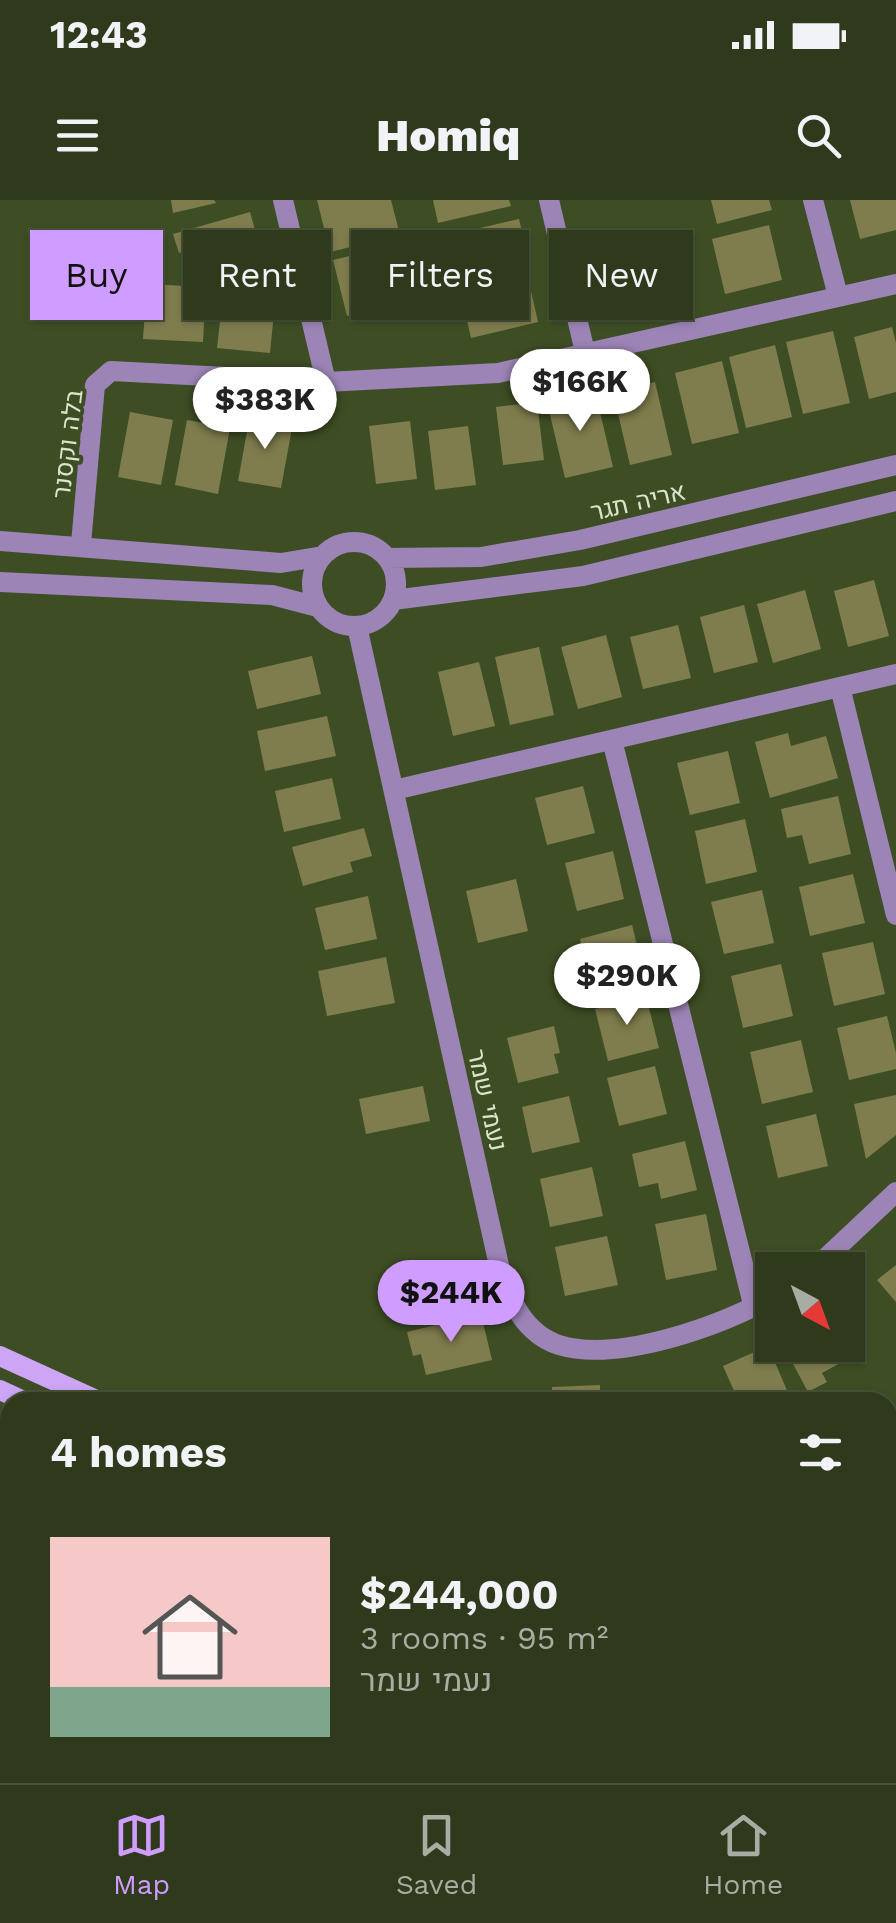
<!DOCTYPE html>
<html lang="en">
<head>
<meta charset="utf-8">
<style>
	body { margin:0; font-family:"Work Sans",Heebo,sans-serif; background:#3a4528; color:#f1f3f6; height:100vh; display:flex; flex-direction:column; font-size:38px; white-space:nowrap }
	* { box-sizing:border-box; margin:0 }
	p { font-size:32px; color:#a7ada3 }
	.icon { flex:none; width:55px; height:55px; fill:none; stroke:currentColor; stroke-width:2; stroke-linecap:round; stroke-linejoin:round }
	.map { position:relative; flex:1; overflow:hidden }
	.details { position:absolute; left:0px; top:1192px; width:898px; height:392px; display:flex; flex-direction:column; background:#2e3a1b; border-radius:30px 30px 0 0; box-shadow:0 2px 8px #0004,0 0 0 2px #49543a }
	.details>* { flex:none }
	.top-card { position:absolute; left:30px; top:30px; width:838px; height:90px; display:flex; gap:20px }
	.needle { width:65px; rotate:139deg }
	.tools { position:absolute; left:755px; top:1052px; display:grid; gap:20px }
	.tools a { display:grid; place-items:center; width:110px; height:110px; border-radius:0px; background:#2e3a1b; box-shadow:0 2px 8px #0004,0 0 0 2px #49543a; font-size:50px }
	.price { position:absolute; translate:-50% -85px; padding:0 22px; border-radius:35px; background:#fff; color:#222; font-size:32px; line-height:65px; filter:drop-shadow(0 2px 5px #0008) }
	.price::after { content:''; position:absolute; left:50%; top:60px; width:30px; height:22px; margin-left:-15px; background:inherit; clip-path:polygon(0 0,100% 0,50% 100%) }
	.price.current { background:#cf9dff; color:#111 }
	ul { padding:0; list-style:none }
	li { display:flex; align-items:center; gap:30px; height:250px; padding:0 50px }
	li+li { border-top:2px solid #49543a }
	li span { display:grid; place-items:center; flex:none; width:280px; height:200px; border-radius:0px; color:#555 }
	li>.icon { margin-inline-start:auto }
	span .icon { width:120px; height:120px; fill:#fffc; stroke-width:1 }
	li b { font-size:42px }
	h2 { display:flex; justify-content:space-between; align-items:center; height:120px; padding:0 50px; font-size:42px }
	.pill { padding:0 35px; border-radius:0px; background:#2e3a1b; box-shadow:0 2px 8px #0004,0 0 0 2px #49543a; font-size:35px; line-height:90px }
	.pill.current { background:#cf9dff; color:#111 }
	.status { display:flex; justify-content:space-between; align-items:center; height:70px; padding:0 50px; background:#2e3a1b; direction:ltr }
	.status svg { height:28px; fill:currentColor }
	header { display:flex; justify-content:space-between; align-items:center; height:130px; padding:0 50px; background:#2e3a1b; font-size:45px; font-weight:800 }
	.tabs { display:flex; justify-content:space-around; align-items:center; height:140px; border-top:2px solid #49543a; background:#2e3a1b; font-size:28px; color:#a7ada3 }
	.tabs a { display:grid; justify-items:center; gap:5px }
	.tabs .current { color:#cf9dff }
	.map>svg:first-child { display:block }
	.building { fill:#7f7d4d }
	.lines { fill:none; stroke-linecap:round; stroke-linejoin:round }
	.path { stroke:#8f9d7c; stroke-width:5; stroke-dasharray:8 8; stroke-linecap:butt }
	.minor { stroke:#9d84b7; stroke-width:20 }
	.tertiary { stroke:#9d84b7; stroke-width:20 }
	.secondary { stroke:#cda5f5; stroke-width:20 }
	.labels { text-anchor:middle; stroke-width:8; stroke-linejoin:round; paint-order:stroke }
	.street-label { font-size:25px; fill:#dae5cd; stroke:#3e4e24 }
</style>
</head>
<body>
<div class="status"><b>12:43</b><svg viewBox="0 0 49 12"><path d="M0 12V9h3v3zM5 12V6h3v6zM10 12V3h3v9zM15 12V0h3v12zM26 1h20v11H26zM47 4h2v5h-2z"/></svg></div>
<header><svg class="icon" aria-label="menu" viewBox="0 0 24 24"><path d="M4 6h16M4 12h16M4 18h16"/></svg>Homiq<svg class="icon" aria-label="search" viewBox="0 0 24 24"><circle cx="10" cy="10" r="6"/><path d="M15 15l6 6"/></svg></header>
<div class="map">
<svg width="896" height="1583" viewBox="0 0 896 1583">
	<rect width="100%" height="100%" fill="#3e4e24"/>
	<path class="building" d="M171 0H214L216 3 173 13Z
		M317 0H391L400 35 330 52Z
		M433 0H509L511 6 438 23Z
		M711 0H769L772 10 717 24Z
		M850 0H896V30L860 39Z
		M250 12 263 58 222 69 218 57 196 64 191 49 179 53 173 34Z
		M519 19 531 69 458 87 446 36Z
		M769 25 782 80 725 94 712 39Z
		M403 43 417 99 347 116 333 60Z
		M675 61 682 92 608 110 601 79Z
		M225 76 277 81 270 153 217 148Z
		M529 82 538 122 471 138 462 98Z
		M147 84 206 87 203 142 143 139Z
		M892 127 896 143V192L869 199 854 137Z
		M833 131 850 203 803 214 786 142Z
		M775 145 792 217 746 228 729 157Z
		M722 161 739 233 692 244 675 173Z
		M655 182 672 255 630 265 613 192Z
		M595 191 613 267 565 278 547 202Z
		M537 202 544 260 503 265 496 207Z
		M130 212 173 220 161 285 118 277Z
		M250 215 293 223 281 288 238 281Z
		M187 220 230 228 218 294 175 285Z
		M410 221 417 279 376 284 369 226Z
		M468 226 476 285 435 290 428 231Z
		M874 380 889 436 848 447 834 391Z
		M805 390 821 449 773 463 757 404Z
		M744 405 758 462 714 473 700 417Z
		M678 425 691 478 643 489 630 437Z
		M606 435 622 497 578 509 561 447Z
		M539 447 554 515 510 525 495 457Z
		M312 456 321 494 257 509 248 471Z
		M479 462 495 526 453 536 438 472Z
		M327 516 336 556 265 571 257 531Z
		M788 533 791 546 826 536 838 578 770 598 755 542Z
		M728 551 740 603 690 615 677 563Z
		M332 578 341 619 284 632 275 591Z
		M583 586 595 633 547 645 535 598Z
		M838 596 851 654 809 664 802 635 787 638 781 609Z
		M745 619 757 672 706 684 695 631Z
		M364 628 372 656 350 662 353 672 303 686 292 647Z
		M613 651 624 699 577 711 565 663Z
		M853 674 865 723 810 736 799 687Z
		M516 679 528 731 478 743 466 691Z
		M762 690 774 743 724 754 711 702Z
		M368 696 377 739 325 750 315 708Z
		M632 725 645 777 592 790 580 739Z
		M873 742 885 794 834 806 822 753Z
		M386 757 395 803 327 816 318 771Z
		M781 764 793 816 743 828 731 776Z
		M646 796 659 848 608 861 595 809Z
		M887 816 896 853V869L849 880 837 828Z
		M554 826 560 853 554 854 559 873 518 883 507 838Z
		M801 840 813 892 762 904 750 852Z
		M655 866 667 914 619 926 607 878Z
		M423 886 430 921 366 934 359 899Z
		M896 895V935L866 959 854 904Z
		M569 896 580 942 532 953 522 907Z
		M816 914 828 966 778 978 766 926Z
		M685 941 697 990 661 999 658 983 639 987 632 954Z
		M592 967 603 1016 550 1027 540 979Z
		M706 1014 717 1070 666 1080 655 1024Z
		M607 1036 618 1085 565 1096 555 1047Z
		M896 1065V1102L877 1080Z
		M481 1114 492 1160 426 1175 421 1154 413 1156 407 1132Z
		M783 1145H835L844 1161 822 1173 827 1182 808 1192Z
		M768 1146 792 1202H739L723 1166Z
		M600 1185V1202H552V1187Z"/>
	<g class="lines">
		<path class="path" d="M0 1230 10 1234
			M888 1328 896 1325
			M120 1583 123 1575"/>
		<path class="minor" d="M283 0 326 182
			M549 0 585 152
			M813 0 838 96
			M81 344 95 185 111 171 326 182 498 173 896 84
			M357 426 500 1070C510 1101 525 1134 559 1145 617 1163 722 1126 772 1097
			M840 487 896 715
			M612 540 754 1108
			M394 590 896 474
			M813 1070 896 992"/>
		<path class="tertiary" d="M0 341 281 363 323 356
			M312 384a42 42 0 1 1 84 0a42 42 0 1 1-84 0Z
			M387 358 481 357 580 340 896 265
			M0 382 272 395 318 407
			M393 400 583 376 896 301"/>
		<path class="secondary" d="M0 1156 101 1202
			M0 1190 26 1202
			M888 1259 896 1256
			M888 1293 896 1289"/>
	</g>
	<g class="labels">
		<g class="street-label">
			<text transform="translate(67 244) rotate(-83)" y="9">בלה וקסנר</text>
			<text transform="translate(638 301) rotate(-13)" y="9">אריה תגר</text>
			<text transform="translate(488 900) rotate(77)" y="9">נעמי שמר</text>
		</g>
	</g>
</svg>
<div class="tools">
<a><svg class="needle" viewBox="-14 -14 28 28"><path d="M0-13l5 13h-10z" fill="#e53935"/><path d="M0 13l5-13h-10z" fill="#a7ada3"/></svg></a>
</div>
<b class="price" style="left:580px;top:234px">$166K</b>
<b class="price" style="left:265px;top:252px">$383K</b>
<b class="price" style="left:627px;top:828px">$290K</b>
<b class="price current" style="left:451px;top:1145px">$244K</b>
<div class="top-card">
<a class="pill current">Buy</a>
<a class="pill">Rent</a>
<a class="pill">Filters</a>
<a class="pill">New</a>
</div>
<section class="details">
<h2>4 homes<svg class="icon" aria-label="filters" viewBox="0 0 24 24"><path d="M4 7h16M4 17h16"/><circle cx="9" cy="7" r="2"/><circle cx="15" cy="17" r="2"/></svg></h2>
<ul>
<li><span style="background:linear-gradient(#f6c9c9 75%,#7fa58c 0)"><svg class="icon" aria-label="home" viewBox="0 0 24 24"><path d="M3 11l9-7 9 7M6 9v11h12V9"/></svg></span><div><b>$244,000</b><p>3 rooms · 95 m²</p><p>נעמי שמר</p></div></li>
</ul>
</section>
</div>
<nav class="tabs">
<a class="current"><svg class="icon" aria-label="map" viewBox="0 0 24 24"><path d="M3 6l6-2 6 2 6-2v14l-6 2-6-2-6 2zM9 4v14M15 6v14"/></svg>Map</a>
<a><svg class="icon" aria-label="saved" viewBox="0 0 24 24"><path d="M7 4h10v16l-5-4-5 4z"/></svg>Saved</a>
<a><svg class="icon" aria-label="home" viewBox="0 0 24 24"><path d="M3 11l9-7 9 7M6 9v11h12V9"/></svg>Home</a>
</nav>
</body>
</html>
